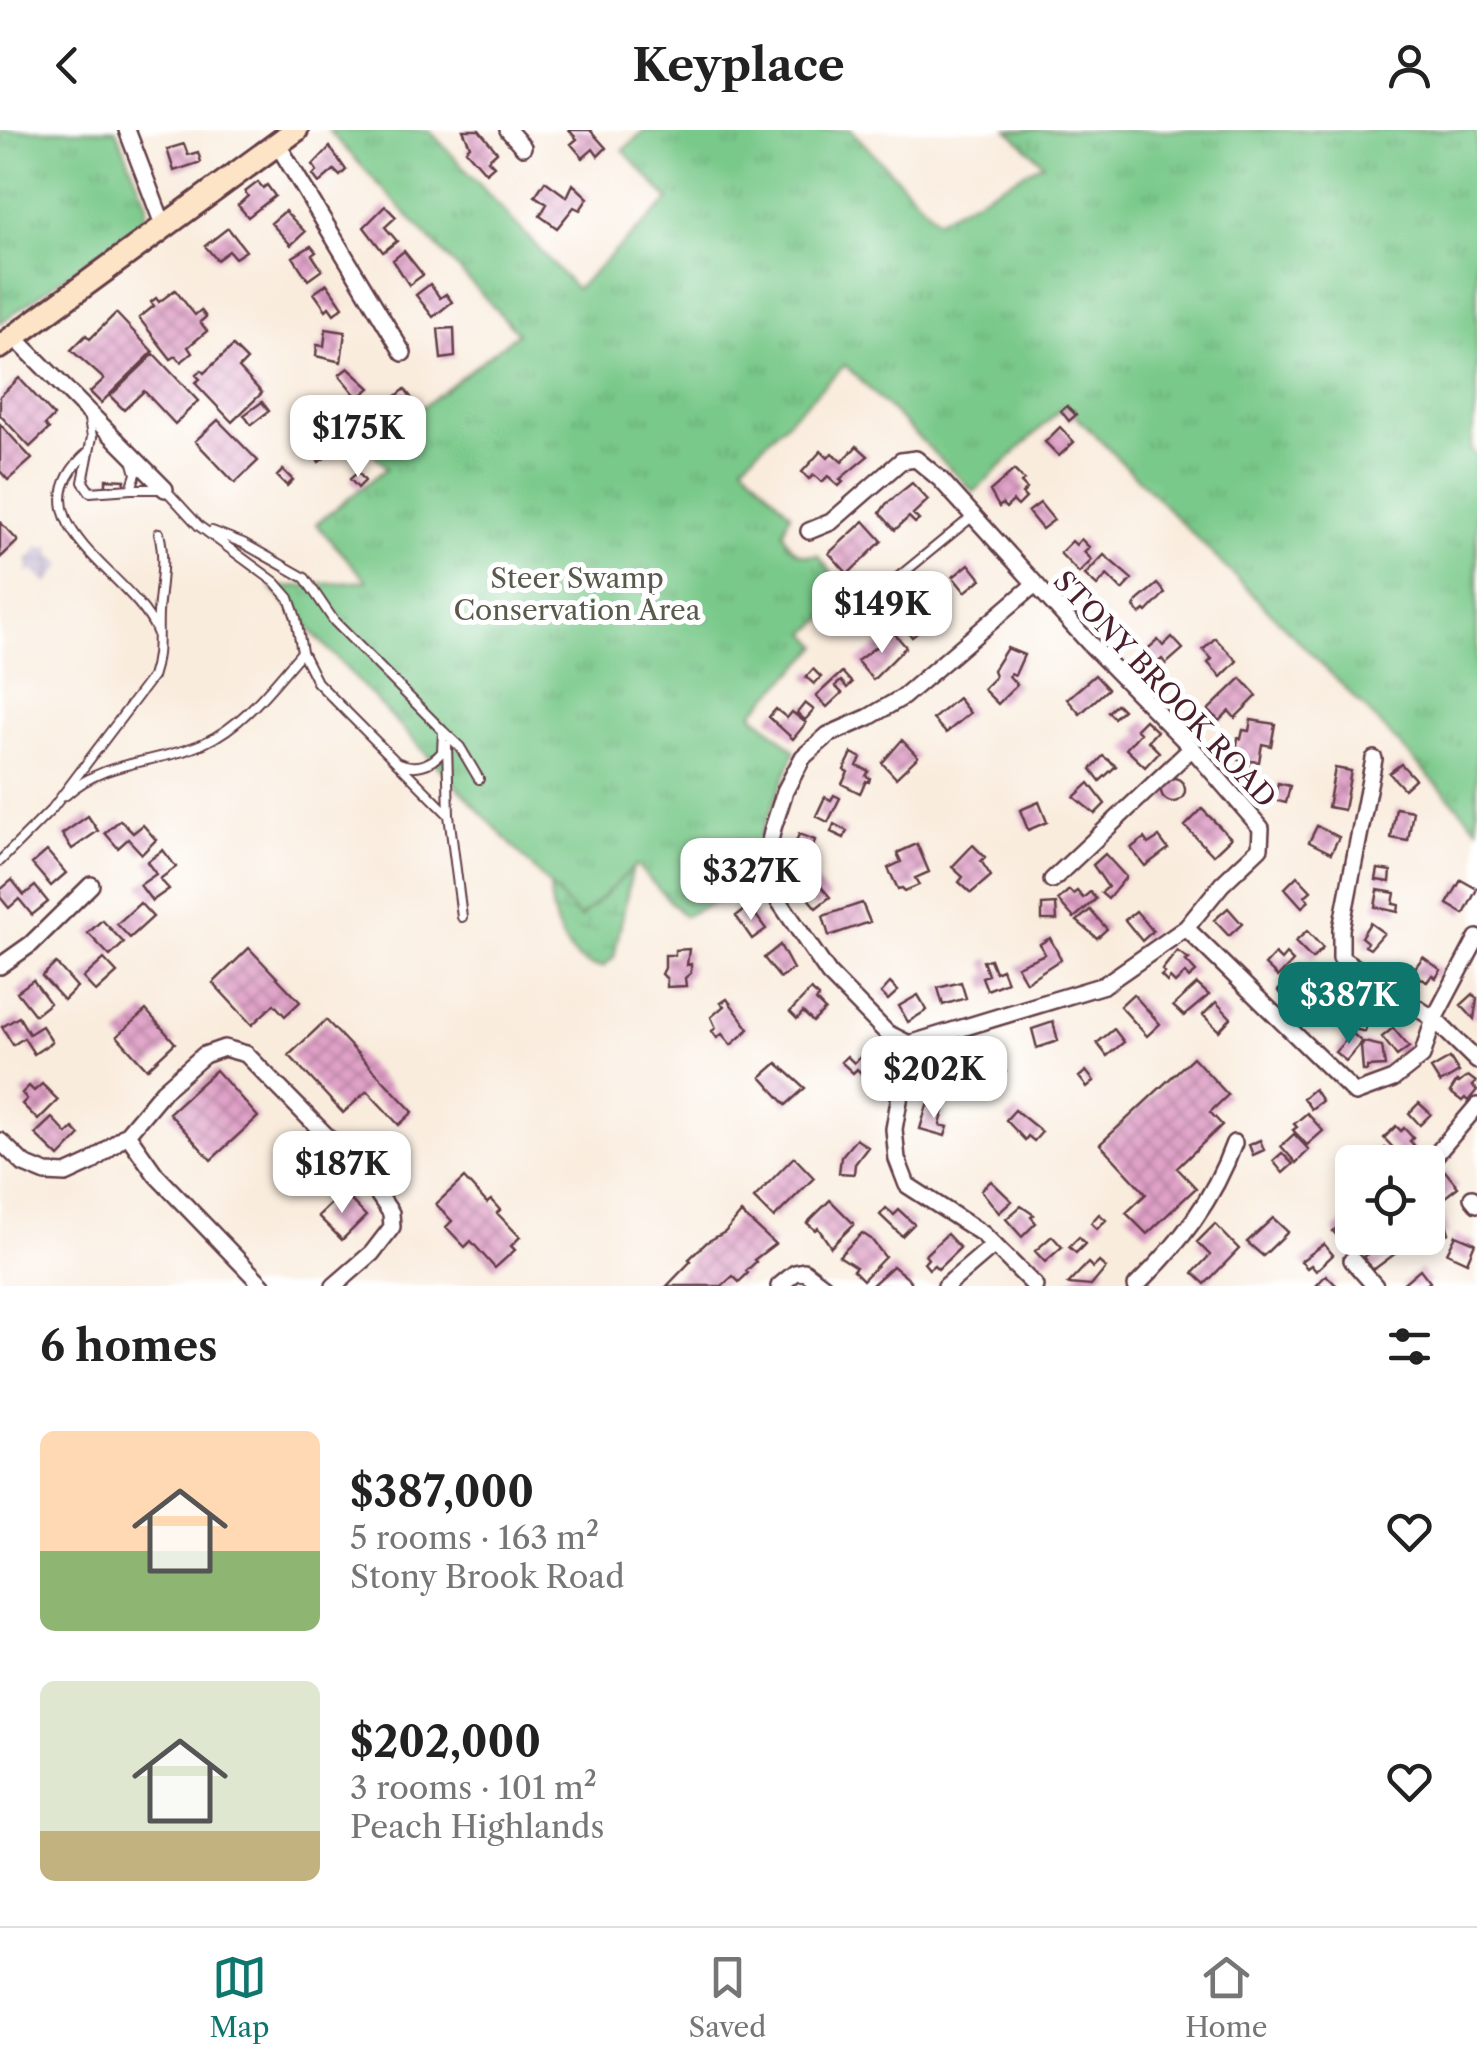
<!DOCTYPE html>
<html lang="en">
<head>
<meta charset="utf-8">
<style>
	body { margin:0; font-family:"Libre Caslon Text",serif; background:#f6f6f6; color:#222; height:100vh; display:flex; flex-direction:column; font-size:38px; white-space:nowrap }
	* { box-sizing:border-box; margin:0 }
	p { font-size:32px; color:#767676 }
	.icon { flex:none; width:55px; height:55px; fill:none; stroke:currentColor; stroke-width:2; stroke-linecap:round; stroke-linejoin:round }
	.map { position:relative; height:1156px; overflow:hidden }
	.details { display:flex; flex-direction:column; background:#fff; flex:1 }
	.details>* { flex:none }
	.tools { position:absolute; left:1335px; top:1015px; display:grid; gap:20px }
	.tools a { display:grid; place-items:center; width:110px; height:110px; border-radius:15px; background:#fff; box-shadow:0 5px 15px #0003; font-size:50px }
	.price { position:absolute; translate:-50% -85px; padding:0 22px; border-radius:20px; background:#fff; color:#222; font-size:32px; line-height:65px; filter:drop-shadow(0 2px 5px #0008) }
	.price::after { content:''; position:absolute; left:50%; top:60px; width:30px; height:22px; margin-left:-15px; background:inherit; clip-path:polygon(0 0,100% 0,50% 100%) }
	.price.current { background:#0f766e; color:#fff }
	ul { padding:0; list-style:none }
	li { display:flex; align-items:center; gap:30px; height:250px; padding:0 40px }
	li span { display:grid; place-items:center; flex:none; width:280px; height:200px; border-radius:15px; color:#555 }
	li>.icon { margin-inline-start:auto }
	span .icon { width:120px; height:120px; fill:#fffc; stroke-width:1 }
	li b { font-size:42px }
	h2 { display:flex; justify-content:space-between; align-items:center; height:120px; padding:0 40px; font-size:42px }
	header { display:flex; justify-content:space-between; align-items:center; height:130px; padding:0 40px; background:#fff; font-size:45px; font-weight:700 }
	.tabs { display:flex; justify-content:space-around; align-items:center; height:140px; border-top:2px solid #e0e0e0; background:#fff; font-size:28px; color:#767676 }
	.tabs a { display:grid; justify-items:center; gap:5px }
	.tabs .current { color:#0f766e }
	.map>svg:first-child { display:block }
	.industrial { fill:url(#industrial-grid) }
	.wetland { fill:url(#wetland-marsh); stroke:#62745a; stroke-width:2.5 }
	.park { fill:url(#park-tufts); stroke:#62745a; stroke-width:2.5 }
	.building { fill:url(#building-cross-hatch) }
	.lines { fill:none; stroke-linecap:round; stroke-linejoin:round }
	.lane-casing { stroke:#643e46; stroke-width:12 }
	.street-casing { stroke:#643e46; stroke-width:20 }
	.secondary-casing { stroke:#643e46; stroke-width:28 }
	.lane { stroke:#fff; stroke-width:8 }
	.street { stroke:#fff; stroke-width:15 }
	.secondary { stroke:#fee4c6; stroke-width:22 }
	.labels { text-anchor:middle; stroke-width:10; stroke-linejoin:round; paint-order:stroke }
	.park-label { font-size:28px; fill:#5a5a4c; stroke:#fff }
	.street-label { font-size:28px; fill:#4a1f2b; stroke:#fff }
</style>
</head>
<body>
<header><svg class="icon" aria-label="back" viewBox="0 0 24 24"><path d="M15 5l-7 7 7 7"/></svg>Keyplace<svg class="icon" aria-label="person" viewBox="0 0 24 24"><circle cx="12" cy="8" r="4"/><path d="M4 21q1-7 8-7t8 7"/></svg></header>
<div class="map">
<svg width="1477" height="1156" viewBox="0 0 1477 1156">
	<defs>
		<pattern id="industrial-grid" width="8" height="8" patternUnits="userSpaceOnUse" patternTransform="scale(2.5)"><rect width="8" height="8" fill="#cabfd6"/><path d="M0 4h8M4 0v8" fill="none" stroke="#afa4b8"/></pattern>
		<pattern id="wetland-marsh" width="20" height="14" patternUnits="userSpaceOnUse" patternTransform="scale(2.5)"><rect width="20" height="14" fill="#79c98a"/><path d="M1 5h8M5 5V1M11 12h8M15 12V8" fill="none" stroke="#6aac77"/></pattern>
		<pattern id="park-tufts" width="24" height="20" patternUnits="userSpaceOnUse" patternTransform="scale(2.5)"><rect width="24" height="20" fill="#79c98a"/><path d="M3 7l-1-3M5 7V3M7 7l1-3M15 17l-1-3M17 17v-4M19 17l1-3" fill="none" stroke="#6aac77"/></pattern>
		<pattern id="building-cross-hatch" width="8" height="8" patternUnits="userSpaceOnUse" patternTransform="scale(2.5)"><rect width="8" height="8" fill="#e0a2c8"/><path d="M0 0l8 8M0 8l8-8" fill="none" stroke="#b883a3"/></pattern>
	</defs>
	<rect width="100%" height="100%" fill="#fff"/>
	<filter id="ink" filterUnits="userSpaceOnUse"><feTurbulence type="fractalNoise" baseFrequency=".01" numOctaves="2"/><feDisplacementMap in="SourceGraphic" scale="20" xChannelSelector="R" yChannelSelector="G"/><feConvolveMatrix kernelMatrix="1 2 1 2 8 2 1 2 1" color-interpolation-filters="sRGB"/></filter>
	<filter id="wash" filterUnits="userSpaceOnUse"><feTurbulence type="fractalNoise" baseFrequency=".0048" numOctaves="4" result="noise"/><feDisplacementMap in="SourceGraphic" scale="40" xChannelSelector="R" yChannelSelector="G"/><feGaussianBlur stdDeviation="2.25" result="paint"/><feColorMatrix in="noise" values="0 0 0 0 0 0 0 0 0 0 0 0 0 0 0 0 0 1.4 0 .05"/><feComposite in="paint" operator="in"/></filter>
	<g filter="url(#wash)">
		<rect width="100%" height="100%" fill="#f9ecdd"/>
		<path class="industrial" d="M40 415 45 419 49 416 52 419 49 423 63 435 47 453 32 440 29 443 26 440 30 436 26 432Z"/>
		<path class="wetland" d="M634 731 614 827 603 837C564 836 550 787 550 753Z"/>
		<path class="park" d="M0 0H116L147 74 144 90 0 193Z
			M328 0H429L576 159 669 70 623 20 645 0H851L937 90 1043 33 1008 0H1477V267L1471 321 1477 325V697L1364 577 1065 275 974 362 845 235 743 334 790 383 783 402C790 419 799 428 818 425L851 467 807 503 819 516 752 583 795 621 750 731 749 741 753 755 684 786 636 735 580 788 271 458 367 451 316 394 387 338 369 319 518 203Z"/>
		<g id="blocks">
			<path class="building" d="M463 0H479L497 22 488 30 494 36 486 43 466 20 470 16Z
				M569 0H590L606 18 598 26 593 19 583 28 571 14 577 9Z
				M184 14 188 25 198 22 201 32 174 41 167 19Z
				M330 17 346 40 340 46 334 40 319 53 313 45 317 41 313 35Z
				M545 51 567 67 573 54 588 68 580 80 574 77 557 98 540 86 547 74 535 66Z
				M258 52 263 58 267 55 275 66 248 87 238 75 248 66 245 62Z
				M385 76 396 87 385 97 397 111 383 122 364 97Z
				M285 81 305 102 291 115 271 93Z
				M228 98 246 121 235 128 229 121 217 130 205 116Z
				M311 116 316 122 312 125 322 140 308 150 293 127Z
				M404 121 423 145 409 155 393 130Z
				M327 154 343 177 334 184 329 177 326 180 314 163Z
				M430 154 440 168 446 164 452 172 433 187 416 165Z
				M175 160 195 185 201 180 206 187 200 192 207 201 188 217 192 223 181 232 176 226 171 229 139 188 154 176 151 172 156 168 159 172Z
				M116 183 153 222 101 273 90 262 104 249 71 220 86 205 90 209Z
				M454 198 455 227 441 229 438 199Z
				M326 199 345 202 341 232 316 226 317 215 324 216Z
				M233 216 247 230 239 238 262 263 232 292 195 253 200 249 196 245 201 240 204 243Z
				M154 224 198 271 175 294 144 261 124 280 110 266Z
				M348 238 370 258 358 268 339 245Z
				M19 248 54 286 45 295 49 299 30 317 0 285V266Z
				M405 259 413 270 404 277 407 280 388 293 379 280Z
				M262 272 269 281 251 295 244 285Z
				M1067 276 1076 285 1069 291 1061 281Z
				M218 290 258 331 235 353 195 311Z
				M0 294 32 329 8 350 0 341Z
				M1060 297 1074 312 1059 326 1045 312Z
				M320 309 331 323 319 332 308 318Z
				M857 316 868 326 840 349 843 352 839 356 828 346 822 352 814 345 809 349 802 342 821 321 828 328 832 323 842 332Z
				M283 340 293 350 287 356 277 346Z
				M1014 340 1024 350 1021 353 1027 359 1022 364 1026 368 1018 376 1013 371 1006 378 1002 374 999 377 990 361Z
				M358 342 365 351 358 358 350 349Z
				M106 349 125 350 124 356 106 355Z
				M912 353 928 370 913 384 919 390 915 393 909 387 895 400 880 383 886 374Z
				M1040 373 1054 390 1042 399 1028 382Z
				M864 391 882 411 848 444 829 423Z
				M0 392 18 411 0 428Z
				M1081 409 1089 417 1084 422 1092 430 1079 443 1060 423 1072 411 1076 415Z
				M1104 425 1132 449 1122 460 1107 445 1097 456 1085 445Z
				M969 434 981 449 965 462 953 447Z
				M1157 454 1165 463 1147 482 1145 480 1140 484 1134 477 1137 471Z
				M861 468 873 482 846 504 837 494 844 489 840 485Z
				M914 471 927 495 912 507 895 485Z
				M894 503 906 517 873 550 857 531Z
				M1172 507 1183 519 1166 534 1162 529 1156 534 1144 522 1158 510 1163 516Z
				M1215 508 1237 531 1221 547 1208 533 1212 529 1203 520Z
				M1007 518 1024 525 1015 545 1011 543 1009 546 1017 555 998 574 983 559 995 547 993 540Z
				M813 539 821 547 814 554 806 547Z
				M842 542 852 553 847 558 841 551 835 556 842 563 827 577 816 566Z
				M1095 545 1108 559 1080 584 1067 569Z
				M1241 548 1257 566 1235 588 1229 581 1219 591 1208 580Z
				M958 568 970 583 946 603 933 589Z
				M805 573 814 580 805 590 797 583Z
				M1117 574 1123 580 1114 588 1108 582Z
				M776 579 787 588 792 582 806 593 793 609 769 587Z
				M1145 590 1157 601 1148 611 1159 622 1145 637 1126 619 1140 603 1136 599Z
				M1251 590 1275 594 1271 616 1262 614 1259 632 1250 631 1249 642 1240 640 1241 630 1235 629 1238 608 1241 609 1243 600 1249 601Z
				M902 610 918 627 896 648 882 633Z
				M852 623 861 628 857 636 869 641 866 646 870 648 869 652 866 651 860 663 842 654 848 642 844 640Z
				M1103 626 1116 636 1100 651 1091 639Z
				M1401 634 1415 649 1404 659 1389 643Z
				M1335 638 1351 641 1344 680 1328 677Z
				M1161 660a12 12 0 1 1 24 0a12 12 0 1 1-24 0Z
				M1089 653 1105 674 1095 684 1074 667Z
				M1278 653 1290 656 1286 673 1274 670Z
				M834 665 840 668 828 692 816 686 825 667 831 670Z
				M1039 672 1047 692 1028 700 1020 680Z
				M1396 678 1413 681 1408 711 1391 708Z
				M1202 679 1231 708 1213 725 1185 696Z
				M88 686 98 701 72 719 62 704Z
				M120 690 133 703 143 695 156 710 142 724 128 709 118 718 105 703Z
				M834 694 847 701 844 708 831 702Z
				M1317 696 1339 707 1331 723 1309 712Z
				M799 704 815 710 807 740 796 735 801 723 793 720Z
				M1159 707 1168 719 1145 736 1131 718 1144 708 1148 714Z
				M917 714 929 742 915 748 919 755 905 761 902 758 898 759 888 738 901 732 897 723Z
				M973 715 985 727 981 731 991 746 971 763 959 752 963 747 952 737Z
				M163 720 176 737 160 749 169 759 152 771 140 755 156 744 147 732Z
				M47 721 66 743 51 756 32 734Z
				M1105 724 1126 747 1108 769 1101 763 1108 757 1093 735Z
				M1378 739 1391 741 1390 752 1376 750Z
				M812 746 830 767 816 778 797 755Z
				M1297 746 1311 761 1305 766 1309 771 1302 777 1285 758Z
				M12 750 24 765 35 756 48 772 32 785 19 769 9 778 0 767V760Z
				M1461 750 1477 759 1464 784 1447 774Z
				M1069 760 1073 764 1077 761 1083 768 1090 762 1096 769 1074 788 1058 770Z
				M1378 760 1395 763 1393 774 1399 775 1398 782 1375 777Z
				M140 773 153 787 130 808 117 794Z
				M862 773 870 792 829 806 823 786Z
				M1056 774 1057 790H1042V775Z
				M749 776 766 799 752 809 736 786Z
				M1228 778 1242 794 1229 806 1214 790Z
				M1090 780 1107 799 1097 808 1077 791Z
				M1136 781 1153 801 1142 811 1125 790Z
				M102 790 124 813 110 826 88 803Z
				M1370 793 1384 803 1370 819 1365 816 1367 812 1361 807Z
				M1307 801 1323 818 1312 829 1295 812Z
				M1050 808 1061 829 1026 852 1017 836 1045 824 1040 814Z
				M780 815 793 839 780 848 764 828Z
				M249 818 300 872 285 886 274 874 252 895 213 853Z
				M689 819 687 835 691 834V843L685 848 686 856 667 857V849L662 844 665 838V825H675V820Z
				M1177 821 1189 829 1186 831 1196 842 1189 848 1185 843 1175 853 1170 848 1167 852 1161 846 1165 843 1162 840Z
				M1275 824 1281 830 1286 824 1293 831 1278 847 1265 835Z
				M1423 827 1441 840 1436 848 1432 845 1427 852 1412 842Z
				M104 829 117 843 96 862 83 848Z
				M990 829 995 842 1002 839 1007 852 987 860 982 847 988 845 983 831Z
				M56 833 77 857 64 870 42 846Z
				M1292 845 1303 855 1288 870 1278 861Z
				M1356 846 1373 861 1367 869 1347 859Z
				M33 850 50 873 35 885 17 862Z
				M961 852 966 868 943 875 938 858Z
				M890 853 898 861 888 870 881 863Z
				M1197 854 1209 865 1184 886 1173 876Z
				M811 860 819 867 816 871 825 880 813 892 803 882 797 889 790 882Z
				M1133 864 1160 894 1147 906 1120 876Z
				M1473 864 1477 869 1474 889 1461 875Z
				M918 865 927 880 908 892 899 876Z
				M1383 866 1406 883 1397 894 1375 874Z
				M727 869 749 899 731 915 722 904 717 908 712 901 716 898 711 887 724 876 721 873Z
				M1216 872 1231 888 1219 901 1203 885Z
				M146 880 175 913 147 939 117 906Z
				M1353 885 1368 888 1365 902 1351 898Z
				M19 887 29 904 42 896 52 912 34 924 24 908 13 915 2 897Z
				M326 890 413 982 399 995 367 961 343 983 289 925Z
				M1053 892 1058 911 1037 918 1032 899Z
				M1393 898 1409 917 1397 926 1382 907Z
				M1114 899 1124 912 1107 926 1097 913Z
				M1352 903 1362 912 1346 931 1335 922Z
				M1364 912 1382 916 1385 936 1367 937V941H1363L1361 916Z
				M871 917 886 932 868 950 857 939 853 943 841 932 847 926 854 933Z
				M997 918 1006 942 963 957 955 933Z
				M1193 927 1228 965 1210 982 1222 995 1177 1038 1196 1058 1147 1104 1126 1083 1146 1064 1100 1014Z
				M1450 928 1459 942 1440 953 1431 939Z
				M777 933 805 958 786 975 761 947Z
				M216 940 258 987 211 1030 169 983Z
				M1086 941 1094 951 1087 957 1079 947Z
				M1468 946 1476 952 1472 956 1477 960 1468 971 1465 968 1462 971 1450 962 1457 951 1459 953Z
				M42 954 58 970 38 990 22 974 27 969 22 963 29 956 34 961Z
				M1314 959 1322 971 1311 979 1303 968Z
				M1419 973 1431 984 1420 995 1409 983Z
				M927 975 944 980 940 995 948 997 945 1006 920 999Z
				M1015 980 1042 1002 1034 1011 1028 1006 1025 1010 1006 990Z
				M1307 983 1323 1001 1307 1015 1293 1000 1297 997 1294 994Z
				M52 988 67 1004 73 998 80 1005 59 1027 35 1004Z
				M1396 996 1401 1001 1404 998 1413 1008 1410 1011 1414 1015 1402 1027 1384 1008Z
				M1294 1004 1309 1020 1296 1033 1281 1016Z
				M856 1009 868 1017 855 1034 854 1044 839 1043 841 1027Z
				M1260 1010 1264 1020 1253 1025 1249 1015Z
				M1385 1018 1399 1032H1371Z
				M1282 1023 1293 1034 1283 1043 1273 1031Z
				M794 1027 814 1048 774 1088 754 1068Z
				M1445 1041 1458 1057 1440 1071 1428 1055Z
				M464 1048 487 1073 491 1070 500 1080 497 1083 520 1107 511 1116 515 1120 495 1138 471 1111 465 1117 446 1097 452 1091 436 1074Z
				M991 1051 1012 1071 999 1083 981 1060Z
				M343 1062 366 1086 342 1110 318 1086Z
				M830 1070 854 1094 831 1117 818 1098 815 1100 807 1093Z
				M1021 1076 1034 1085 1031 1087 1036 1093 1022 1107 1006 1089Z
				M886 1078 894 1085 899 1080 914 1094 902 1106 880 1085Z
				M1443 1082 1449 1103 1430 1110 1428 1087Z
				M741 1083 775 1114 754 1130 756 1132 746 1141 748 1143 739 1152 733 1146 722 1156H667L691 1131 689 1129 707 1112 725 1102Z
				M1099 1084 1106 1090 1097 1099 1091 1093Z
				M1350 1086 1352 1108H1356L1346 1116 1333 1101Z
				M1273 1088 1288 1102 1263 1126 1247 1112Z
				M1215 1094 1239 1119 1205 1154 1193 1143 1210 1125 1197 1112Z
				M862 1103 871 1109 885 1127 863 1150 853 1140 856 1137 839 1126Z
				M947 1104 960 1118 938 1139 934 1135 929 1139 924 1133 928 1129 925 1125Z
				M1456 1105 1475 1113 1467 1132 1447 1123Z
				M1052 1106 1062 1117 1045 1132 1035 1121Z
				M1079 1107 1085 1114 1076 1123 1069 1117Z
				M1386 1110 1396 1123 1373 1140 1363 1127Z
				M1324 1114 1333 1125 1316 1141 1311 1135 1307 1138 1301 1131Z
				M1099 1132 1106 1138 1091 1156 1068 1154 1088 1133 1093 1138Z
				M893 1136 911 1151 912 1156H871Z
				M1420 1139 1430 1152 1425 1156H1400Z
				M1326 1145 1337 1156H1316Z"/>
		</g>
	</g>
	<g filter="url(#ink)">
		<use href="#blocks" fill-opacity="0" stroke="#643e46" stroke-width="2.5"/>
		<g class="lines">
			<defs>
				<path id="lane" d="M89 289 92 307 83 352 90 362 131 359 136 344 133 333
					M88 322C9 393 133 442 157 502
					M131 359H165L199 396 275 452 289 468 296 488 302 522 317 552 449 685 462 787
					M212 401 243 413 305 448 334 491 443 601 442 622C431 635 415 640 399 633
					M885 458 973 386
					M443 601 460 617 479 649
					M447 615 449 685
					M66 665C107 628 156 635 204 613 245 594 273 555 302 522
					M0 731 52 679 152 547C160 524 157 507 158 483 160 455 166 431 159 403"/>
				<path id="street" d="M127 0 164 97
					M508 0 523 17
					M278 15 403 223
					M14 207 165 359
					M809 401 831 392 901 331 916 329 940 349 1090 514 1192 618 1261 698 1260 718 1222 754 1186 798 1355 963 1393 949 1422 926 1434 889 1477 808
					M1374 629 1341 799V828L1434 889 1477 931
					M1052 750 1192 618
					M0 836 31 814 91 755
					M909 914 887 903 829 844 777 768 763 741 773 698 785 661 803 627 828 605 869 587 903 567 1035 454
					M127 1004 156 1045 263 1156
					M0 1011 24 1034 46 1043 66 1044 90 1033 127 1004 163 961 204 925 224 918 246 924 365 1045 391 1083 392 1097 372 1123 334 1156
					M1428 1034 1477 976
					M1472 1068 1477 1074
					M1352 1130 1375 1156
					M779 1156 795 1143 804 1141 824 1156
					M946 1156 994 1115
					M1035 1156 983 1104 907 1055 897 1029 894 999 909 914 1104 855 1186 798
					M1136 1156C1180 1113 1213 1071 1234 1013"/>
				<path id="secondary" d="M0 217 296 0"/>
			</defs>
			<use href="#lane" class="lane-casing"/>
			<use href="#street" class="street-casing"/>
			<use href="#secondary" class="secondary-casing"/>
			<use href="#lane" class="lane"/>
			<use href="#street" class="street"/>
			<use href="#secondary" class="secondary"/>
		</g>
	</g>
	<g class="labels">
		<g class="park-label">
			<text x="577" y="458">Steer Swamp<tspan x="577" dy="32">Conservation Area</tspan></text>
		</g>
		<g class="street-label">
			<text transform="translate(1165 559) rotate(47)" y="10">STONY BROOK ROAD</text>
		</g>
	</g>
</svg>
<div class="tools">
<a><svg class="icon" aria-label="locate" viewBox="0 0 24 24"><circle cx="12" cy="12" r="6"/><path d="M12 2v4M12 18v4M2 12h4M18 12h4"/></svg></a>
</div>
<b class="price" style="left:358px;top:350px">$175K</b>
<b class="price" style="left:882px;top:526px">$149K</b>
<b class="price" style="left:751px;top:793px">$327K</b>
<b class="price current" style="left:1349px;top:917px">$387K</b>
<b class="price" style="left:934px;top:991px">$202K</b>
<b class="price" style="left:342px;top:1086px">$187K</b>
</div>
<section class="details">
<h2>6 homes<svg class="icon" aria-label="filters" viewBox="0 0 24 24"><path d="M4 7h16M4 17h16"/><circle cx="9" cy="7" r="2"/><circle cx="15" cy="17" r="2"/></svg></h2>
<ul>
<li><span style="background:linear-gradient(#ffd9b3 60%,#8fb573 0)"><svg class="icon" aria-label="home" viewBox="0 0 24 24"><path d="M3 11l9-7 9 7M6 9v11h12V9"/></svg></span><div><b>$387,000</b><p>5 rooms · 163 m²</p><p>Stony Brook Road</p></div><svg class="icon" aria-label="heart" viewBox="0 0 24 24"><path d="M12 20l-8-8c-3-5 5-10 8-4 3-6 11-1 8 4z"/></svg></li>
<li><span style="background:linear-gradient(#dfe7d0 75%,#c2b280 0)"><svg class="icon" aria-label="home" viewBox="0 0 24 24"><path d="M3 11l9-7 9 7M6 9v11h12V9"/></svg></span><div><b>$202,000</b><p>3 rooms · 101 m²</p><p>Peach Highlands</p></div><svg class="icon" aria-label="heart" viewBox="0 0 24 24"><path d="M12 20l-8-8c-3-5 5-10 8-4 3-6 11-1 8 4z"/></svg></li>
</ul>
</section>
<nav class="tabs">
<a class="current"><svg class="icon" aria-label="map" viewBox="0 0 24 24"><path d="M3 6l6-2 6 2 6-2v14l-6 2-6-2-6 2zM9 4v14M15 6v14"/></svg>Map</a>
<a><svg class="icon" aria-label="saved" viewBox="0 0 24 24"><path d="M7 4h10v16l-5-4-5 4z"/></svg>Saved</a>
<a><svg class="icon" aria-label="home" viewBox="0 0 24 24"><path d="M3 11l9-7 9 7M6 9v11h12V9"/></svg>Home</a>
</nav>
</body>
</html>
